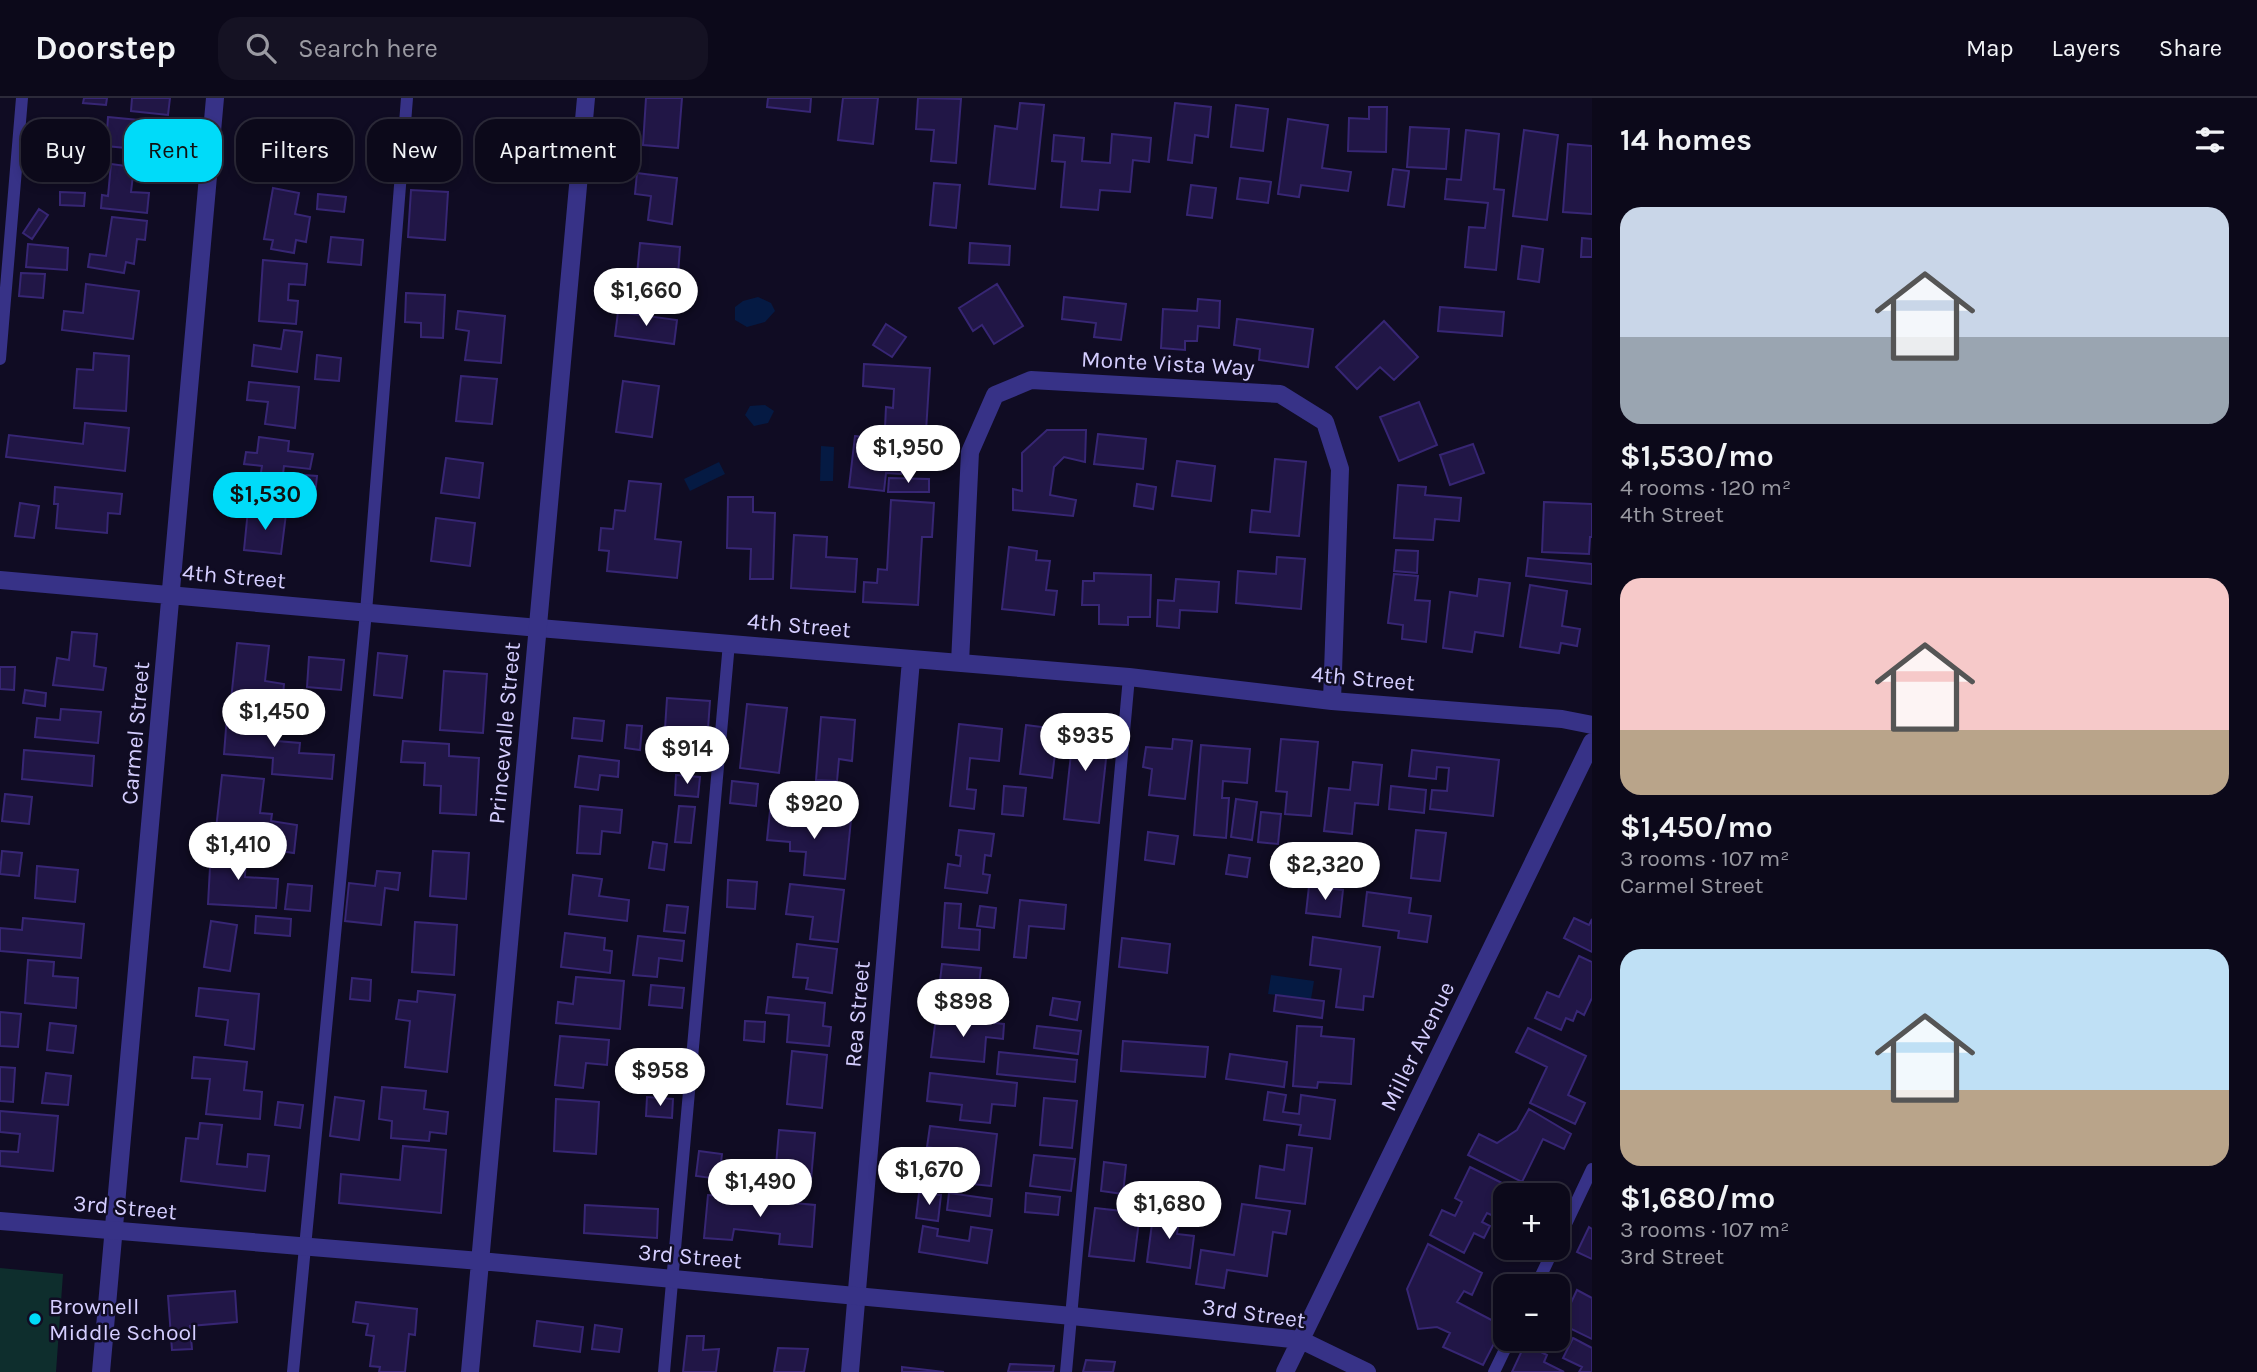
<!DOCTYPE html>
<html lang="en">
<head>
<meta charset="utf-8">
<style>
	body { margin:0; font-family:Karla,sans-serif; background:#151223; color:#f1f3f6; height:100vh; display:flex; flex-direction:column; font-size:26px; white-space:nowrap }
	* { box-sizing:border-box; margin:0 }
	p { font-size:23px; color:#9a9aa2 }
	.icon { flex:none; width:38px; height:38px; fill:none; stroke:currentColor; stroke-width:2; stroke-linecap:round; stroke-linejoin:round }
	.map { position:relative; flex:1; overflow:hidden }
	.drawer { display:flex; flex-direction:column; background:#0c091a; width:665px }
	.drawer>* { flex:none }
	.top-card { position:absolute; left:21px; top:21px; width:665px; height:63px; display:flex; gap:14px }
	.buttons { position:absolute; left:1493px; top:1085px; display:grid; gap:14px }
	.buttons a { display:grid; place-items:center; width:77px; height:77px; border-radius:14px; background:#0c091a; box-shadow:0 4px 10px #0003,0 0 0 2px #2c2a39; font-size:35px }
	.price { position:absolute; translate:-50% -60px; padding:0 16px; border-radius:24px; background:#fff; color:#222; font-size:23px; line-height:46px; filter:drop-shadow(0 2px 4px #0008) }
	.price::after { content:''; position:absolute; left:50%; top:42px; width:21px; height:16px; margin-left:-10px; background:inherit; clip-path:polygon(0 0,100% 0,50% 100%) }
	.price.on { background:#00dbf9; color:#111 }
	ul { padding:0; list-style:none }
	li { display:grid; align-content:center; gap:14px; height:371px; padding:0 28px }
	li span { display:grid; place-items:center; height:217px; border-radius:21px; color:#555 }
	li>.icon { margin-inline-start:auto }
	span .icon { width:126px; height:126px; fill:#fffc; stroke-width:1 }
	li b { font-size:30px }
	h2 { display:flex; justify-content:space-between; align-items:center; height:84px; padding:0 28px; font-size:30px }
	.tag { padding:0 24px; border-radius:21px; background:#0c091a; box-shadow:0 4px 10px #0003,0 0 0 2px #2c2a39; font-size:24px; line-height:63px }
	.tag.on { background:#00dbf9; color:#111 }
	header { display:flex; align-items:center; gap:42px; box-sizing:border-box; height:98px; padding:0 35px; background:#0c091a; border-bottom:2px solid #2c2a39 }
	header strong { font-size:33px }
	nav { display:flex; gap:38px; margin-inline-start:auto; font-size:24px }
	.search { width:490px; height:63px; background:#151223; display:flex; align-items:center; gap:18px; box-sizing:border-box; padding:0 24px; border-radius:21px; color:#9a9aa2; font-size:26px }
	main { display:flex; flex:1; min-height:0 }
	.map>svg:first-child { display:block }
	.green { fill:#0e2e2d }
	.water { fill:#051a43 }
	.building { fill:#211646; stroke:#372674; stroke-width:2 }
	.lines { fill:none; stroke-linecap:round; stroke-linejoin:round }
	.service { stroke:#373287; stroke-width:12 }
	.minor { stroke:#373287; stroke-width:18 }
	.tertiary { stroke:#373287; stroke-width:18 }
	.poi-dot { fill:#00dbf9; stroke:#100c23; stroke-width:2.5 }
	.labels { text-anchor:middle; stroke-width:5; stroke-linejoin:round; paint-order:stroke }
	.street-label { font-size:23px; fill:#d5ceff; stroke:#100c23 }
	.poi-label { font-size:23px; fill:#d5ceff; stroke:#100c23; text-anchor:start }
</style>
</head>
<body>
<header>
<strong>Doorstep</strong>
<div class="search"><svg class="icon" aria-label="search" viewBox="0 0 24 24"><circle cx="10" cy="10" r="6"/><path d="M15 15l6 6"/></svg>Search here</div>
<nav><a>Map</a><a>Layers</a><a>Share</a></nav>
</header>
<main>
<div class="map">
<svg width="1592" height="1274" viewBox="0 0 1592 1274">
	<rect width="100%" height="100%" fill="#100c23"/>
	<path class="green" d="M0 1170 63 1176 56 1274H0Z"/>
	<path class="water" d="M758 199 771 205 775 213 765 224 747 229 735 222V209L743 203Z
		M765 307 774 313 768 325 754 328 745 317 750 308Z
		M821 348 834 349 833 383H820Z
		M719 364 725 376 690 393 684 381Z
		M1271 877 1314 883 1311 901 1268 896Z"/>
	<path class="building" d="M84 0H107L106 7 83 5Z
		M132 0H170L168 17 131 13Z
		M646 0H682L678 50 643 47Z
		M768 0H811L810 14 767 9Z
		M843 0H878L873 46 838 42Z
		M918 0 961 1 956 65 931 63 934 32 916 31Z
		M1020 5 1044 7 1035 91 989 86 995 28 1017 31Z
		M1175 5 1211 9 1208 39 1195 37 1192 65 1168 62Z
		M1236 7 1268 11 1263 53 1231 49Z
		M1369 9H1387L1386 54 1348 53 1349 20 1369 21Z
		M108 19 159 24 157 53 106 48Z
		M1288 21 1328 27 1322 70 1351 74 1348 93 1301 87 1299 99 1278 96Z
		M56 22 85 25 81 62 53 59Z
		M1410 29 1449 31 1446 71 1407 69Z
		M1466 32 1499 36 1494 91 1504 92 1496 172 1465 169 1469 129 1485 130 1488 105 1445 101 1447 81 1461 82Z
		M1524 32 1558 37 1547 122 1513 118Z
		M1112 36 1151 40 1149 64 1133 62 1130 94 1100 92 1098 112 1061 109 1065 64 1052 63 1054 37 1084 40 1082 63 1110 65Z
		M273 43 328 49 325 79 270 73Z
		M1568 46 1592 48V116L1563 114Z
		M111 66 134 69 131 94 149 95 147 115 101 110 102 97 108 98Z
		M1393 71 1409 73 1404 109 1388 107Z
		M637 75 677 80 672 126 648 122 651 98 635 96Z
		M1240 80 1271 84 1268 105 1237 101Z
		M934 85 960 87 956 130 930 127Z
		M1191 87 1216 90 1212 120 1187 117Z
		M273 90 299 95 295 116 310 119 306 144 296 142 294 155 271 151 273 142 264 141Z
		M411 92 448 94 445 142 408 139Z
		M60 94 85 95 84 108 60 107Z
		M318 96 346 99 344 114 317 111Z
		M39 111 48 117 32 141 23 135Z
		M112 119 147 123 145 142 137 141 134 166 126 164 124 175 88 169 90 156 106 158Z
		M331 139 363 142 361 167 328 164Z
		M1582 140 1592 141V159H1581Z
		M640 145 680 149 677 191 636 187Z
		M970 145 1010 148 1009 167 969 165Z
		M28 146 68 150 67 172 26 169Z
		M1522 148 1543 151 1539 184 1518 181Z
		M263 162 307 166 305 187 289 186 288 202 298 203 296 226 259 223Z
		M21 175 45 176 43 200 19 198Z
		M86 186 139 193 133 241 62 232 64 213 83 215Z
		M997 186 1023 228 994 246 982 227 973 233 959 210Z
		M406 195 445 197 443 240 421 239V225L405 224Z
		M1064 199 1126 206 1121 242 1094 239 1096 225 1062 221Z
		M1198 201 1220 203 1219 230 1198 228 1197 243H1185V252L1161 250 1163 211 1197 213Z
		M1440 209 1504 214 1502 238 1438 233Z
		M458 213 505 218 501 265 465 262 469 233 456 231Z
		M618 214 677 222 674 246 615 238Z
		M1237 221 1313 231 1308 269 1259 262 1260 251 1234 247Z
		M1384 223 1418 259 1394 282 1380 269 1357 291 1336 269Z
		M886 226 906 239 892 259 873 247Z
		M284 232 302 234 297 274 252 268 254 247 281 251Z
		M94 255 129 258 126 313 74 310 77 271 93 272Z
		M317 257 341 260 339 283 315 281Z
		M864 266 930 270 926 333 885 330 886 309 893 310 894 291 863 288Z
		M461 278 497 281 492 326 456 323Z
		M623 283 659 288 652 339 616 334Z
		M249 284 299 289 295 330 265 326 268 304 247 302Z
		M1419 304 1437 347 1399 363 1380 319Z
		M85 325 129 330 125 373 6 359 9 337 83 346Z
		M1047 332H1086L1085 364 1064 359 1054 369 1050 397 1076 402 1073 418 1013 412V391L1022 393V355Z
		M1098 336 1146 341 1143 371 1094 366Z
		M855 338 923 346 921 367 902 365 901 376 886 375 884 393 849 389Z
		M259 339 289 343 288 353 313 356 310 371 284 368 282 384 260 381 262 368 244 366 246 354 257 355Z
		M1473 346 1484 375 1450 387 1440 357Z
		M446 360 483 365 479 400 441 395Z
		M1275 361 1306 364 1299 438 1250 434 1252 412 1270 414Z
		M1177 363 1215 368 1211 403 1172 398Z
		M304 377 317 378 315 397 302 396Z
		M889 380 929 381V394H888Z
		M629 383 661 386 655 441 681 444 677 480 607 473 609 453 599 452 601 430 613 431 615 412 625 413Z
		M1137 386 1156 389 1153 411 1134 408Z
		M1398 387 1426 389 1425 397 1461 400 1459 423 1435 421 1433 442 1394 440Z
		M55 389 122 396 120 416 108 415 107 435 56 430 58 406H54Z
		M728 399H753V414L775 415 773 481H750L751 451 727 450Z
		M891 402 934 405 932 439H922L918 507 863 504 864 484 877 485 878 471 887 472Z
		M1544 404 1592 406V439H1590L1589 456 1542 454Z
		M20 405 39 408 34 440 15 438Z
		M248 412 286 416 281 456 244 452Z
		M436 420 475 425 470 468 431 463Z
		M794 437 827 439 826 459 857 461 855 494 791 490Z
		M1009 449 1037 453 1036 462 1050 463 1046 492 1057 493 1054 517 1002 511Z
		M1396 452 1418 453 1417 475 1394 473Z
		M1277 459 1305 461 1301 511 1236 505 1238 473 1276 476Z
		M1528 460 1592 466V486L1526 478Z
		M1094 475 1151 477 1150 519H1128V527L1099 526V507H1082L1083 483H1094Z
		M1394 476 1418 478 1415 502 1430 503 1426 544 1402 541 1403 527 1388 525Z
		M1176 481 1219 484 1217 514 1180 512 1179 530 1157 528 1158 502 1174 503Z
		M1479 481 1510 485 1503 538 1475 534 1472 554 1443 550 1450 494 1477 498Z
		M1530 487 1567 493 1562 528 1580 531 1577 548 1561 545 1559 555 1520 549Z
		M72 534 97 536 94 568 106 570 103 592 53 587 57 560 69 562Z
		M237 545 269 548 265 583 284 586 282 608 231 602Z
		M378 555 407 558 402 600 374 597Z
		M309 559 344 562 341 592 307 589Z
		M0 569H15L14 592 0 591Z
		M444 573 487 576 483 635 440 632Z
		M25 592 46 595 45 608 23 605Z
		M667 600 710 603 705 672 678 669 680 648 664 646Z
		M747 606 787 610 779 675 740 670Z
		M61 611 101 614 98 645 35 639 37 620 60 622Z
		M227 618 278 622 277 643 300 645 299 655 334 657 332 681 272 676 273 660 224 656Z
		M821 619 855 622 852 663 839 661 837 683 816 682Z
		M574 620 604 623 602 643 572 640Z
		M959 626 1002 631 999 663 970 660 967 691 976 692 974 711 950 708Z
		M627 627 642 628 640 652 625 650Z
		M1026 627 1058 631 1052 680 1020 676Z
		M1065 629 1109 634 1099 725 1064 721 1071 656 1063 654Z
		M1173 641 1192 643 1185 701 1149 697 1152 671 1143 669 1146 649 1172 651Z
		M1281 641 1318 644 1311 718 1285 716 1287 694 1276 693Z
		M403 643 449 646V658L479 660 476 717 440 715 441 688 424 687 425 665 401 664Z
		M1201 647 1250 651 1247 685 1223 683 1222 700H1229L1226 740 1194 737Z
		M24 652 94 658 92 688 22 681Z
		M1412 652 1499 662 1493 718 1430 711 1432 692 1447 693 1449 670 1437 669 1436 681 1409 678Z
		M579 658 619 663 618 679 600 677 598 692 575 689Z
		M1353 664 1382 667 1378 707 1355 705 1352 736 1324 733 1329 690 1350 692Z
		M222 677 264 681 260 715 272 716 271 723 297 727 294 755 259 750 261 736 216 731Z
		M676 677 700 679 698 699 675 697Z
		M732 683 758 686 756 708 730 705Z
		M1004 688 1026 690 1023 718 1002 716Z
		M1391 688 1426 692 1424 715 1389 711Z
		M823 690 852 693 850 715 821 712Z
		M5 696 32 699 29 726 2 723Z
		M1236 701 1257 704 1252 742 1231 739Z
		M580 708 622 712 620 735 602 733 600 756 577 755Z
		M679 708 695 709 691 745 675 744Z
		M770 713 851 722 845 781 804 777 806 754 790 753V744L767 742Z
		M1261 714 1281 716 1278 746 1258 744Z
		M959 732 994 736 991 758 985 757 983 776 990 777 987 795 945 790 948 766 960 768 961 758 956 757Z
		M1416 732 1446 735 1440 783 1411 780Z
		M1148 734 1178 738 1174 766 1145 762Z
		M653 744 667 746 664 772 649 770Z
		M211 751 246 753 245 779 278 781 276 810 208 806Z
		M2 753 22 755 19 778 0 776Z
		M433 753 469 755 466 801 430 798Z
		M1229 757 1250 760 1247 779 1226 776Z
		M37 768 78 772 75 804 35 800Z
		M377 773 400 775 398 792 385 790 381 827 345 823 349 785 375 788Z
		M573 777 602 781 599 798 629 802 627 823 569 816Z
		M728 782 757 784 755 811 727 809Z
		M288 786 312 788 310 813 285 811Z
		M790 786 844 792 838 844 810 841 813 819 786 816Z
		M1309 788 1343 792 1340 819 1306 815Z
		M1367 794 1411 800 1409 815 1431 818 1427 844 1398 840 1399 833 1363 828Z
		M1020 802 1066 807 1064 831 1029 828 1026 860 1014 859Z
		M945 805 961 806 959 830 980 832 979 852 942 849Z
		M667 807 688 809 685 835 664 833Z
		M980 808 996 810 994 830 977 828Z
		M256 818 291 821 290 838 255 835Z
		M23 820 84 826 81 860 0 853V830L22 832Z
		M1574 820 1589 827 1592 821V854L1564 840Z
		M211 823 237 827 230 873 204 869Z
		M415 824 457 827 454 877 412 874Z
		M565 835 605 840 604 852 612 853 610 875 561 869Z
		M638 838 684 843 682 863 659 860 657 879 633 877Z
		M1313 839 1380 849 1373 899 1364 898 1363 912 1336 909 1341 871 1310 867Z
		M1122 840 1170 846 1167 875 1119 869Z
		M797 846 837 851 832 895 806 891 808 880 793 879Z
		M1579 858 1592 864V900L1584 917 1577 913 1573 923 1566 920 1561 932 1535 920 1547 894 1559 899Z
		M28 862 54 864 53 878 78 880 76 910 25 905Z
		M942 866 981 870 979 887 1002 889 999 917 975 914 976 905 938 900Z
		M576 879 624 883 620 931 556 925 558 904 573 906Z
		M352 880 371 882 370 903 350 901Z
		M651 887 684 890 682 910 649 907Z
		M199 890 259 896 254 951 225 947 228 922 196 918Z
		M418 893 455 897 447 974 405 969 410 923 396 921 399 902 417 904Z
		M1276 897 1324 903 1322 920 1274 913Z
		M768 899 825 905 823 928 831 929 829 948 787 944 789 917 766 915Z
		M1053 900 1080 904 1077 922 1050 917Z
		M0 914 21 916 18 949 0 948Z
		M936 919 1004 926 1003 941 986 939 984 964 931 959Z
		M745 923 765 924 764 944 744 942Z
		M50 925 76 928 73 955 47 952Z
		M1037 928 1081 933 1078 956 1034 950Z
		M1297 928 1322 929 1321 938 1354 941 1351 986 1318 984 1317 990 1293 988Z
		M1528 930 1586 958 1568 997 1585 1005 1575 1026 1530 1005 1547 969 1516 954Z
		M560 938 609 942 607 967 586 965 583 990 555 987Z
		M1123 943 1208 949 1205 979 1121 973Z
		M792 953 827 957 822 1010 787 1006Z
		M999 954 1077 962 1075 984 997 976Z
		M1230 956 1287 964 1284 989 1226 981Z
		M194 959 247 964 244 992 262 994 260 1021 206 1016 210 981 192 980Z
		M0 969 15 970 13 1004 0 1003Z
		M46 975 71 978 68 1007 42 1005Z
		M930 975 1017 985 1015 1008 992 1006 990 1025 960 1022 962 1007 927 1003Z
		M382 989 426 993 424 1011 448 1014 446 1036 430 1034 429 1043 391 1040 392 1023 379 1021Z
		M1268 994 1286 997 1283 1014 1299 1016 1301 997 1335 1002 1330 1041 1299 1037 1301 1027 1264 1022Z
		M335 999 364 1003 359 1042 330 1038Z
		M647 999 673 1001 672 1020 646 1018Z
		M1044 1000 1077 1003 1072 1050 1040 1047Z
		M556 1001 599 1004 596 1056 554 1053Z
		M278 1004 303 1007 300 1030 275 1027Z
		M1529 1011 1571 1036 1564 1051 1543 1041 1522 1084 1468 1057 1479 1036 1497 1045 1517 1032Z
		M0 1013 58 1018 53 1073 0 1068V1053L18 1054 20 1036 0 1034Z
		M200 1025 222 1027 217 1066 247 1069 248 1056 269 1058 265 1093 181 1083 186 1040 198 1041Z
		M930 1028 997 1036 991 1088 942 1083 946 1052 927 1049Z
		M779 1032 815 1035 811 1082 775 1079Z
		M1287 1047 1312 1050 1305 1106 1256 1100 1260 1068 1284 1072Z
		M403 1048 446 1052 441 1115 339 1105 341 1076 400 1082Z
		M699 1053 722 1056 719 1081 696 1078Z
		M1034 1057 1075 1061 1071 1093 1030 1088Z
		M1104 1064 1126 1067 1123 1096 1101 1093Z
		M1470 1069 1512 1090 1509 1097H1505V1105L1498 1120 1487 1115 1482 1124 1490 1128 1484 1140 1474 1135 1464 1155 1430 1137 1442 1112 1455 1118 1462 1104 1455 1100Z
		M919 1095 941 1097 938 1123 916 1120Z
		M949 1095 992 1101 990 1118 947 1112Z
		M1026 1095 1060 1099 1058 1117 1025 1114Z
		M708 1097 815 1107 812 1149 779 1146 780 1136 734 1131 732 1142 704 1140Z
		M1242 1106 1290 1113 1286 1136 1273 1134 1267 1178 1227 1172 1224 1190 1196 1186 1201 1152 1234 1157Z
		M585 1107 658 1111 657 1140 584 1135Z
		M1095 1110 1140 1115 1134 1163 1089 1158Z
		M1154 1110 1180 1114 1177 1136 1194 1138 1190 1170 1147 1164Z
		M923 1128 938 1131 937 1138 969 1143 971 1129 992 1132 987 1165 919 1154Z
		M1589 1129 1592 1131V1161L1577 1154Z
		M1428 1146 1482 1175 1472 1197 1464 1193 1457 1204 1503 1228 1483 1267 1443 1249 1450 1235 1437 1229 1418 1231 1407 1191Z
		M1577 1192 1592 1200V1241L1561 1226Z
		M235 1193 237 1224 190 1228 192 1251 172 1252 168 1198Z
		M356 1204 417 1211 415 1237 409 1236 405 1274H379L380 1269 370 1268 374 1238 366 1237 368 1226 353 1224Z
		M537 1223 583 1229 580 1254 534 1248Z
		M595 1227 622 1231 619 1254 592 1251Z
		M687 1238H704L703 1252 719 1251 716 1274H683Z
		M1573 1240 1592 1250V1274H1579L1582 1269 1563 1260Z
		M1525 1246 1547 1257 1544 1264 1564 1274H1512Z
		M778 1250 808 1251 804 1274H774Z
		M1086 1262 1115 1264 1113 1274H1083Z
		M1010 1266 1054 1268 1053 1274H1008Z
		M902 1269 944 1274H902Z"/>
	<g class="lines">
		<path class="service" d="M0 261 22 0
			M1558 1143 1592 1071
			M1536 1188 1554 1150
			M293 1274 366 514 407 0
			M664 1274 729 545
			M1066 1274 1129 579
			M1494 1274 1510 1241"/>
		<path class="minor" d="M0 482 539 530 1129 579 1332 603 1562 621 1592 627
			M960 565 970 354 995 297 1031 282 1280 296 1325 324 1340 371 1332 603
			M101 1274 215 0
			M850 1274 911 562"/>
		<path class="tertiary" d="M0 1123 480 1163 1072 1218 1301 1242 1367 1274
			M470 1274 586 0
			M1285 1274 1592 644"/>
	</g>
	<circle class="poi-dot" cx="35" cy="1221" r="7"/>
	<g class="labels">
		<g class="street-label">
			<text transform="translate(1168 265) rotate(3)" y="8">Monte Vista Way</text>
			<text transform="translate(234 478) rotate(5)" y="8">4th Street</text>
			<text transform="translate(799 527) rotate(5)" y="8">4th Street</text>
			<text transform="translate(1363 580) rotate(5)" y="8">4th Street</text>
			<text transform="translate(135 635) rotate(-85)" y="8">Carmel Street</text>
			<text transform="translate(504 635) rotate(-85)" y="8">Princevalle Street</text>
			<text transform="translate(857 916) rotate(-85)" y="8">Rea Street</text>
			<text transform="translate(1417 948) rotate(-64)" y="8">Miller Avenue</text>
			<text transform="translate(125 1109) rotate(5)" y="8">3rd Street</text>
			<text transform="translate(690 1158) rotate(5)" y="8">3rd Street</text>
			<text transform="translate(1254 1215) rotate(8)" y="8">3rd Street</text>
		</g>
		<g class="poi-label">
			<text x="49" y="1216">Brownell<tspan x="49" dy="26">Middle School</tspan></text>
		</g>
	</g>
</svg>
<div class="buttons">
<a>+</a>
<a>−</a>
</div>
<b class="price" style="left:646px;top:230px">$1,660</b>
<b class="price" style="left:908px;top:387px">$1,950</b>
<b class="price on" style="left:265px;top:434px">$1,530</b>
<b class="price" style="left:274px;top:651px">$1,450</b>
<b class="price" style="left:1085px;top:675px">$935</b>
<b class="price" style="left:687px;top:688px">$914</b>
<b class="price" style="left:814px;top:743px">$920</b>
<b class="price" style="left:238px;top:784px">$1,410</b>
<b class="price" style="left:1325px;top:804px">$2,320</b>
<b class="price" style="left:963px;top:941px">$898</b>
<b class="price" style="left:660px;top:1010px">$958</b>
<b class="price" style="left:929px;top:1109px">$1,670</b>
<b class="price" style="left:760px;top:1121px">$1,490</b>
<b class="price" style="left:1169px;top:1143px">$1,680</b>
<div class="top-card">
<a class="tag">Buy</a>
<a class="tag on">Rent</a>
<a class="tag">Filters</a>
<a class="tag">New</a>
<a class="tag">Apartment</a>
</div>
</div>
<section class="drawer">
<h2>14 homes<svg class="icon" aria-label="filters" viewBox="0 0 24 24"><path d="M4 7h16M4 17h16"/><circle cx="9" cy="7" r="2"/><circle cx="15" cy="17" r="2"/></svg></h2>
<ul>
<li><span style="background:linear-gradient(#c9d6e8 60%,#9aa5b1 0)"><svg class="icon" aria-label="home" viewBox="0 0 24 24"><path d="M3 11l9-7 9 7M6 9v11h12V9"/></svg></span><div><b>$1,530/mo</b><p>4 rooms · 120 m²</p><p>4th Street</p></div></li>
<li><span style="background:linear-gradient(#f6c9c9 70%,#b9a48a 0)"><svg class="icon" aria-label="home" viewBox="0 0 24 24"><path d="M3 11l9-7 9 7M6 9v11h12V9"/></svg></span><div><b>$1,450/mo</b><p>3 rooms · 107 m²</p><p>Carmel Street</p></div></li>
<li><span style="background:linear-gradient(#bfe0f5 65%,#b9a48a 0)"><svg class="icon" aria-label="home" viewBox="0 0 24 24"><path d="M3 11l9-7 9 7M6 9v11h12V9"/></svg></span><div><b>$1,680/mo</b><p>3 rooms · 107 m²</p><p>3rd Street</p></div></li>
</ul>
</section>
</main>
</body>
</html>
